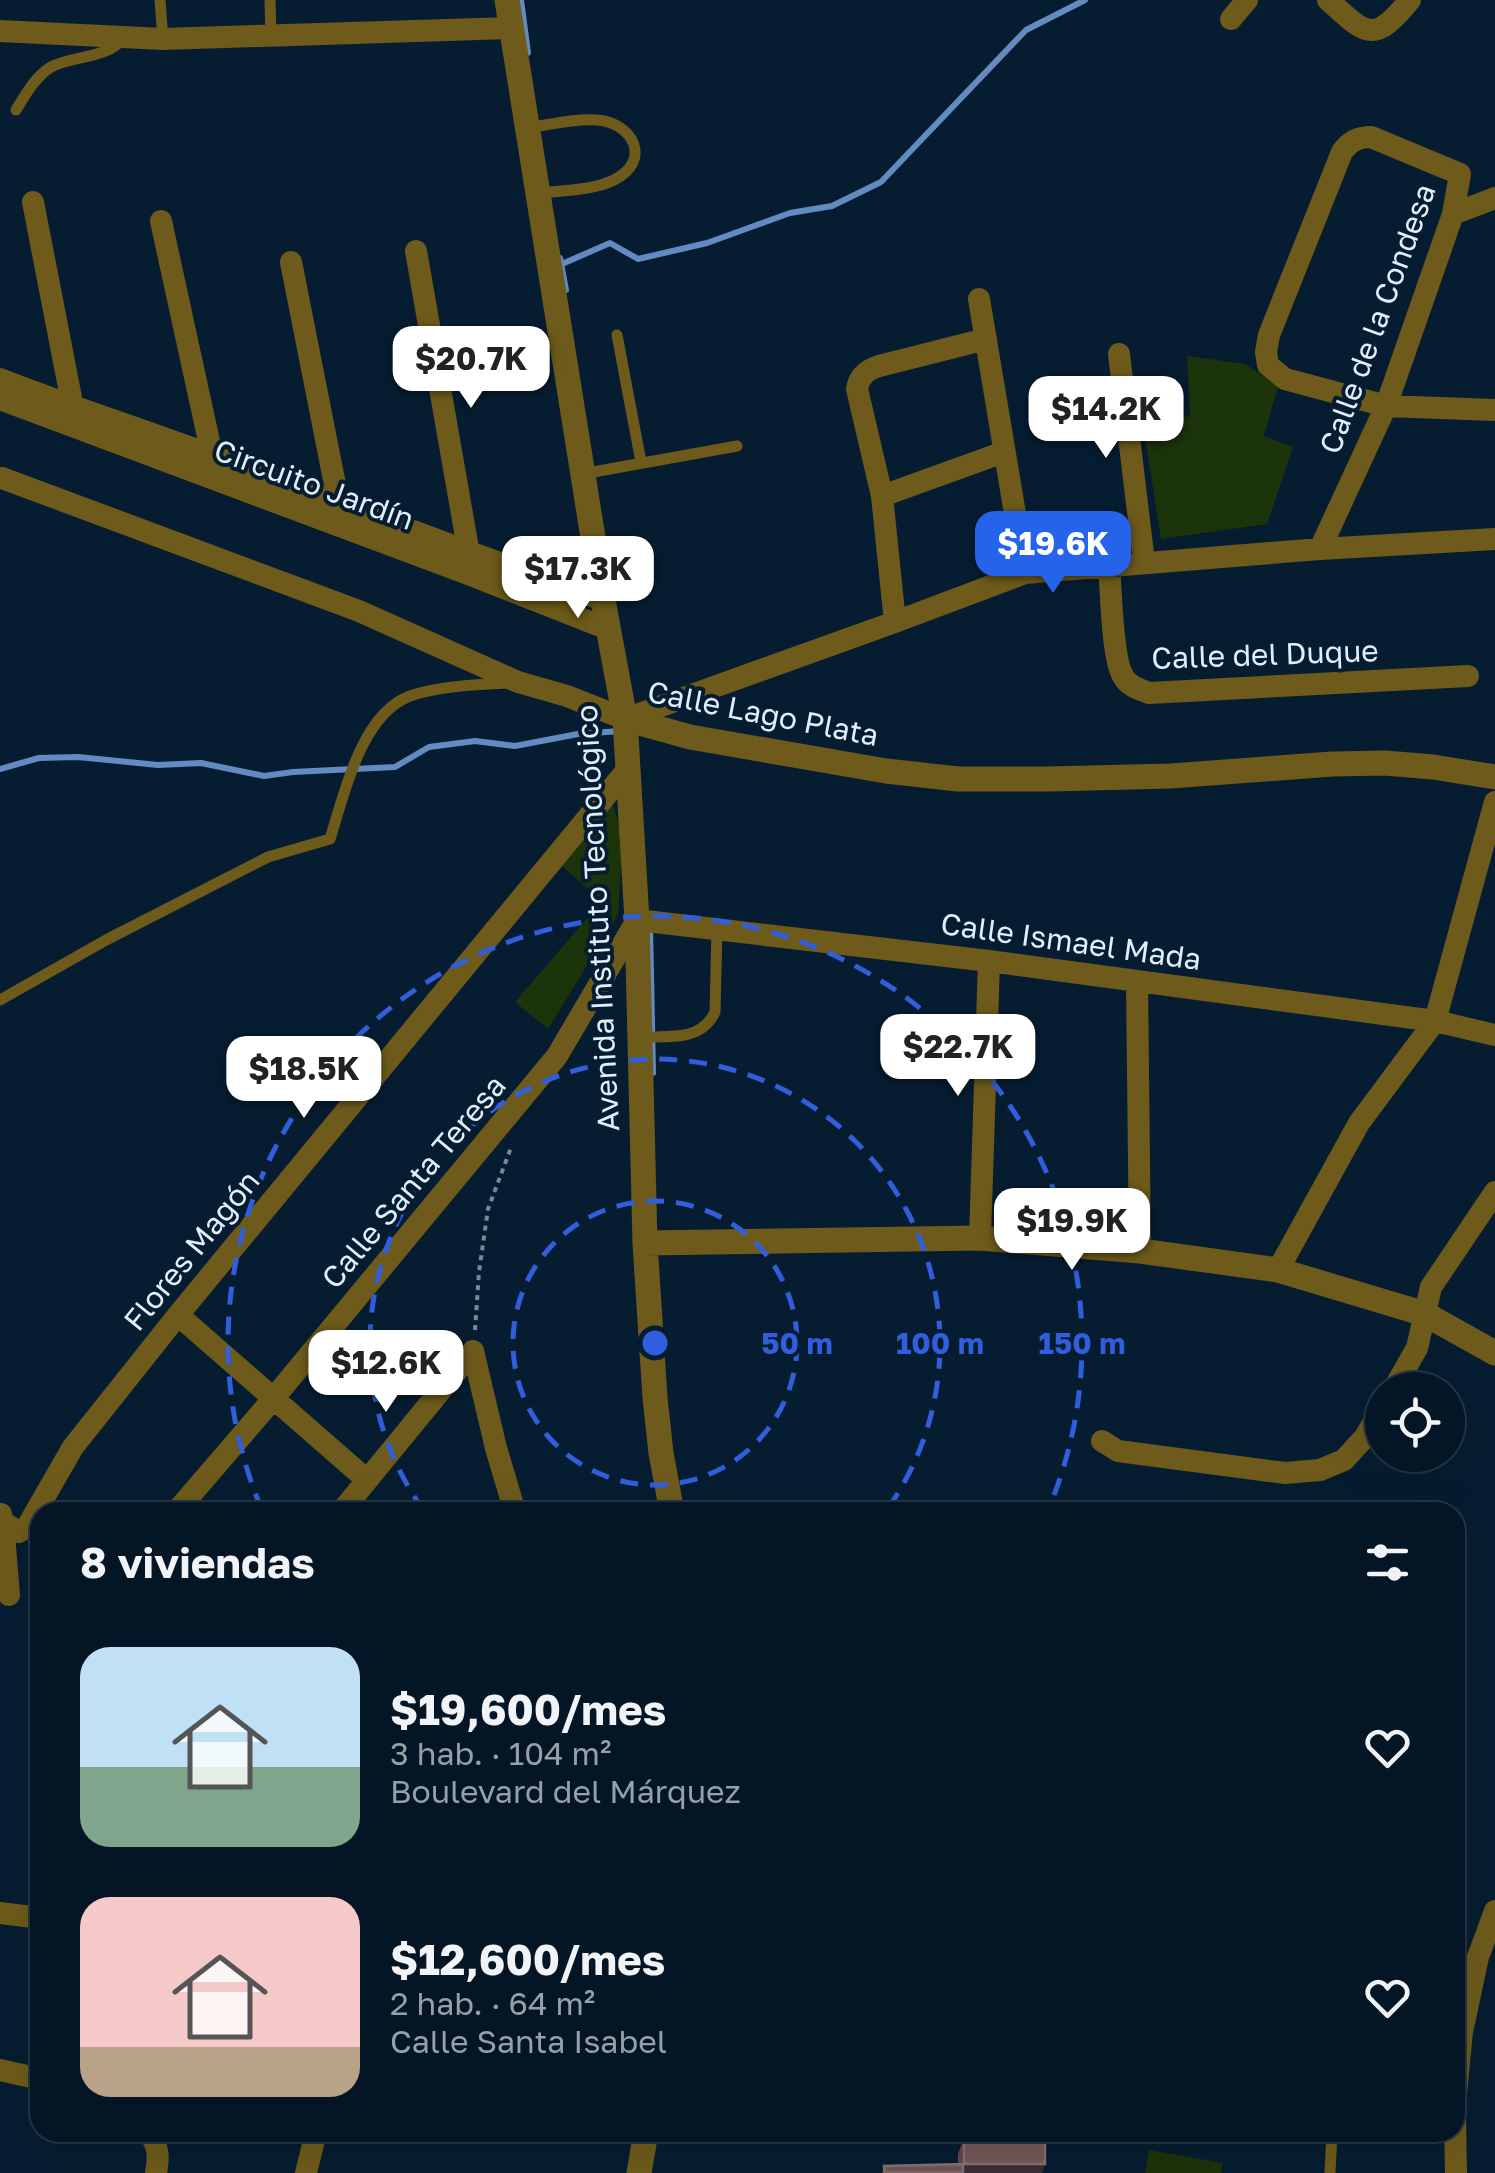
<!DOCTYPE html>
<html lang="es">
<head>
<meta charset="utf-8">
<style>
	body { margin:0; font-family:"Golos Text",sans-serif; background:#122332; color:#f1f3f6; height:100vh; display:flex; flex-direction:column; font-size:38px; white-space:nowrap }
	* { box-sizing:border-box; margin:0 }
	p { font-size:32px; color:#979fa7 }
	.icon { flex:none; width:55px; height:55px; fill:none; stroke:currentColor; stroke-width:2; stroke-linecap:round; stroke-linejoin:round }
	.map { position:relative; flex:1; overflow:hidden }
	.drawer { position:absolute; left:30px; top:1502px; width:1435px; height:640px; display:flex; flex-direction:column; background:#041625; border-radius:30px; box-shadow:0 10px 40px #0002,0 0 0 2px #253542 }
	.drawer>* { flex:none }
	.tools { position:absolute; left:1365px; top:1372px; display:grid; gap:20px }
	.tools a { display:grid; place-items:center; width:100px; height:100px; border-radius:50%; background:#041625; box-shadow:0 10px 40px #0002,0 0 0 2px #253542; font-size:50px }
	.price { position:absolute; translate:-50% -85px; padding:0 22px; border-radius:20px; background:#fff; color:#222; font-size:32px; line-height:65px; filter:drop-shadow(0 2px 5px #0008) }
	.price::after { content:''; position:absolute; left:50%; top:60px; width:30px; height:22px; margin-left:-15px; background:inherit; clip-path:polygon(0 0,100% 0,50% 100%) }
	.price.on { background:#2563eb; color:#fff }
	ul { padding:0; list-style:none }
	li { display:flex; align-items:center; gap:30px; height:250px; padding:0 50px }
	li span { display:grid; place-items:center; flex:none; width:280px; height:200px; border-radius:30px; color:#555 }
	li>.icon { margin-inline-start:auto }
	span .icon { width:120px; height:120px; fill:#fffc; stroke-width:1 }
	li b { font-size:42px }
	h2 { display:flex; justify-content:space-between; align-items:center; height:120px; padding:0 50px; font-size:42px }
	.map>svg:first-child { display:block }
	.green { fill:#1c340a }
	.lines { fill:none; stroke-linecap:round; stroke-linejoin:round }
	.stream { stroke:#638bc2; stroke-width:6 }
	.path { stroke:#76899a; stroke-width:4; stroke-dasharray:5 5; stroke-linecap:butt }
	.service { stroke:#6e5b1b; stroke-width:11 }
	.minor { stroke:#6e5b1b; stroke-width:22 }
	.tertiary { stroke:#6e5b1b; stroke-width:25 }
	.wall { fill:#644644 }
	.shaded-wall { fill:#392e34 }
	.building { fill:#725858; stroke:#837072; stroke-width:2.5 }
	.ring { fill:none; stroke:#315edc; stroke-width:5; stroke-dasharray:18 12 }
	.labels { text-anchor:middle; stroke-width:8; stroke-linejoin:round; paint-order:stroke }
	.street-label { font-size:30px; fill:#e1effd; stroke:#061d31 }
	.centre { fill:#315edc; stroke:#061d31; stroke-width:5 }
	.ring-label { font-size:30px; text-anchor:middle; font-weight:bold; fill:#315edc; stroke:#061d31; stroke-width:8; stroke-linejoin:round; paint-order:stroke }
</style>
</head>
<body>
<div class="map">
<svg width="1495" height="2173" viewBox="0 0 1495 2173">
	<rect width="100%" height="100%" fill="#061d31"/>
	<path class="green" d="M1187 356 1245 364 1278 386 1264 436 1293 447 1267 524 1161 539 1143 424 1190 416Z
		M612 802 623 837 618 915 548 1029 515 1002 602 901 561 865Z
		M1149 2150 1223 2163 1221 2173H1145Z"/>
	<g class="lines">
		<path class="stream" d="M521 0 528 53
			M560 258 566 290
			M562 264 610 243 638 259 707 243 790 213 832 206 881 182 1026 30 1085 0
			M0 769 39 758 78 757 158 765 201 763 264 776 293 772 395 767 429 747 475 741 515 746 578 734 620 731
			M650 926 653 1073"/>
		<path class="path" d="M475 1330 479 1272 488 1209 512 1145"/>
		<path class="service" d="M160 0 163 39
			M270 0 271 36
			M16 110C26 94 35 77 51 67 74 55 108 59 123 38
			M527 128C549 125 575 118 597 120 634 123 652 161 614 180 595 190 559 191 538 193
			M617 335 641 462
			M582 474 737 446
			M0 1000 106 940 268 857 330 839C344 795 361 714 410 696 438 686 479 684 509 683
			M640 1037C668 1036 701 1042 715 1012L717 929
			M1330 2173 1332 2132"/>
		<path class="minor" d="M1328 0C1367 35 1373 45 1410 0
			M1231 19 1247 0
			M0 31 163 39 511 28
			M33 202 73 408
			M1453 214 1495 198
			M161 221 212 455
			M416 251 469 554V566
			M291 262 339 505
			M979 299 1025 573
			M1119 354 1144 562
			M0 379C71 407 144 430 216 457 345 505 473 555 603 600
			M0 399 468 574 608 629
			M2 478 359 611 518 682 567 696 625 719 895 622 1025 573 1320 549 1495 539
			M882 496 1004 452
			M1320 549 1386 406 1453 214 1460 174 1371 137C1358 137 1350 141 1342 152L1269 335 1266 352 1268 365 1285 379 1386 406 1495 410
			M1109 565C1111 588 1112 659 1123 676 1128 686 1139 689 1149 693L1468 676
			M895 622 882 496 857 389C859 376 867 370 879 366L986 339
			M1137 982 1140 1251
			M980 1238 989 961
			M1278 1270 1359 1123 1435 1021 1495 802
			M178 1315 367 1480
			M473 1351 496 1448 515 1512
			M1393 1390 1417 1348 1431 1287 1495 1192
			M1102 1441 1118 1451 1285 1473 1320 1470 1344 1460 1365 1437 1382 1408
			M176 1512 273 1399 557 1056 637 920 989 961 1435 1021 1495 1035
			M341 1512 473 1351
			M1 1514 3 1522 9 1595
			M3 1522 19 1532 27 1527 73 1447 178 1315 627 770
			M0 1913 40 1918
			M0 2070 40 2079
			M1455 2103 1462 2032 1478 1957 1495 1911
			M1455 2119 1456 2173
			M148 2132C159 2145 159 2158 156 2173
			M306 2173 316 2132"/>
		<path class="tertiary" d="M507 0 603 600 625 719 637 920 645 1243 655 1398 661 1453 672 1512
			M625 719 690 737 886 771 958 779H1049L1171 776 1332 764 1385 763 1433 767 1495 777
			M645 1243 980 1238 1140 1251 1278 1270 1425 1314 1495 1353
			M639 2173 646 2132"/>
	</g>
	<path class="wall" d="M964 2138 1042 2173H882L884 2166 958 2164V2154Z"/>
	<path class="shaded-wall" d="M964 2164H1045L1042 2173H960Z"/>
	<path class="building" d="M964 2138H1045V2164H964Z
		M963 2164V2173H885L884 2166Z"/>
	<g class="ring">
		<circle cx="655" cy="1343" r="142"/>
		<path d="M424 1511A285 285 0 1 1 886 1511"/>
		<path d="M262 1510A427 427 0 1 1 1048 1510"/>
	</g>
	<g class="labels">
		<g class="street-label">
			<text transform="translate(1378 319) rotate(-70)" y="10">Calle de la Condesa</text>
			<text transform="translate(314 485) rotate(20)" y="10">Circuito Jardín</text>
			<text transform="translate(1265 655) rotate(-2)" y="10">Calle del Duque</text>
			<text transform="translate(763 714) rotate(11)" y="10">Calle Lago Plata</text>
			<text transform="translate(598 918) rotate(-93)" y="10">Avenida Instituto Tecnológico</text>
			<text transform="translate(1071 942) rotate(8)" y="10">Calle Ismael Mada</text>
			<text transform="translate(414 1182) rotate(-50)" y="10">Calle Santa Teresa</text>
			<text transform="translate(192 1251) rotate(-51)" y="10">Flores Magón</text>
		</g>
	</g>
	<circle cx="655" cy="1343" r="15" class="centre"/>
	<g class="ring-label">
		<text x="797" y="1354">50 m</text>
		<text x="940" y="1354">100 m</text>
		<text x="1082" y="1354">150 m</text>
	</g>
</svg>
<div class="tools">
<a><svg class="icon" aria-label="locate" viewBox="0 0 24 24"><circle cx="12" cy="12" r="6"/><path d="M12 2v4M12 18v4M2 12h4M18 12h4"/></svg></a>
</div>
<b class="price" style="left:471px;top:411px">$20.7K</b>
<b class="price" style="left:1106px;top:461px">$14.2K</b>
<b class="price on" style="left:1053px;top:596px">$19.6K</b>
<b class="price" style="left:578px;top:621px">$17.3K</b>
<b class="price" style="left:958px;top:1099px">$22.7K</b>
<b class="price" style="left:304px;top:1121px">$18.5K</b>
<b class="price" style="left:1072px;top:1273px">$19.9K</b>
<b class="price" style="left:386px;top:1415px">$12.6K</b>
<section class="drawer">
<h2>8 viviendas<svg class="icon" aria-label="filters" viewBox="0 0 24 24"><path d="M4 7h16M4 17h16"/><circle cx="9" cy="7" r="2"/><circle cx="15" cy="17" r="2"/></svg></h2>
<ul>
<li><span style="background:linear-gradient(#bfe0f5 60%,#7fa58c 0)"><svg class="icon" aria-label="home" viewBox="0 0 24 24"><path d="M3 11l9-7 9 7M6 9v11h12V9"/></svg></span><div><b>$19,600/mes</b><p>3 hab. · 104 m²</p><p>Boulevard del Márquez</p></div><svg class="icon" aria-label="heart" viewBox="0 0 24 24"><path d="M12 20l-8-8c-3-5 5-10 8-4 3-6 11-1 8 4z"/></svg></li>
<li><span style="background:linear-gradient(#f6c9c9 75%,#b9a48a 0)"><svg class="icon" aria-label="home" viewBox="0 0 24 24"><path d="M3 11l9-7 9 7M6 9v11h12V9"/></svg></span><div><b>$12,600/mes</b><p>2 hab. · 64 m²</p><p>Calle Santa Isabel</p></div><svg class="icon" aria-label="heart" viewBox="0 0 24 24"><path d="M12 20l-8-8c-3-5 5-10 8-4 3-6 11-1 8 4z"/></svg></li>
</ul>
</section>
</div>
</body>
</html>
